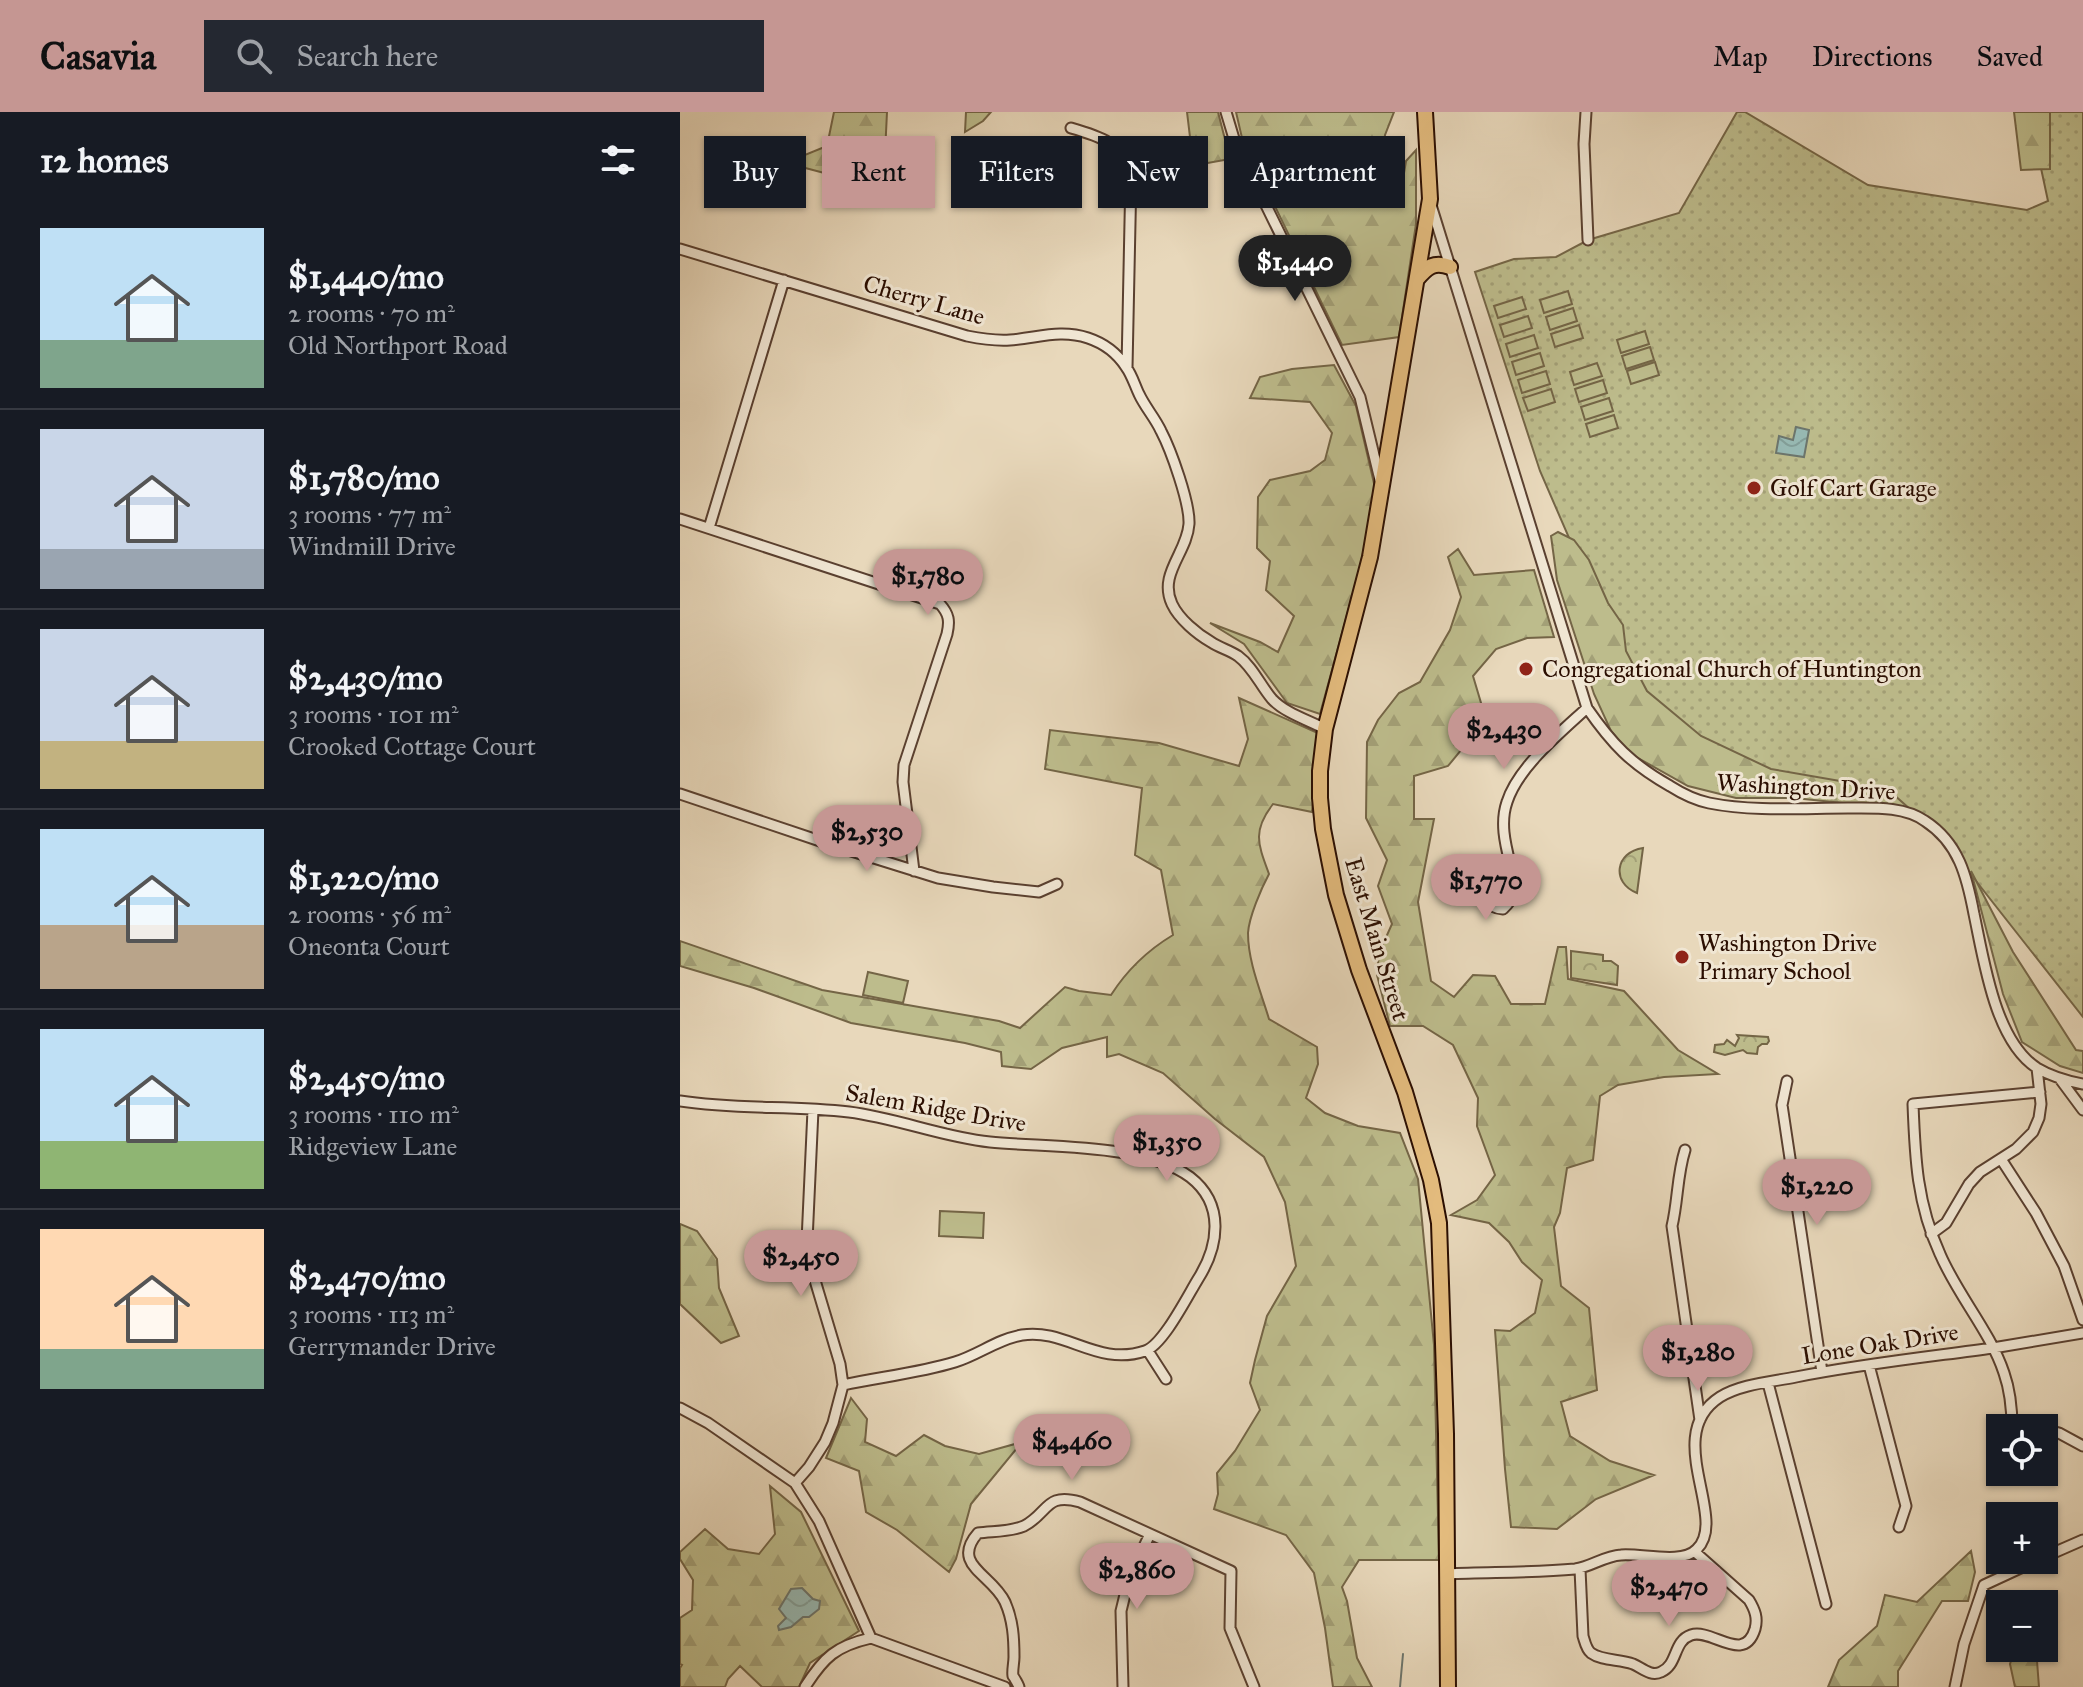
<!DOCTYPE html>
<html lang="en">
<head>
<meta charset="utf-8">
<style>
	body { margin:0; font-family:"IM FELL Great Primer",serif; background:#242831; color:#f1f3f6; height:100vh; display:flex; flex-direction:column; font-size:30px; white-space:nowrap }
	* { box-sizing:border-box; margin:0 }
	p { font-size:26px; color:#9ea1a6 }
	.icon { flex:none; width:44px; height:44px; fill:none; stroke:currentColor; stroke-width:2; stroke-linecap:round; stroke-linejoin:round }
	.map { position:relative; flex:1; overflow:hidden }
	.side { display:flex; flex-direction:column; background:#171b24; width:680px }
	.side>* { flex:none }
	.hud { position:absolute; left:24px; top:24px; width:760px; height:72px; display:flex; gap:16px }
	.controls { position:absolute; left:1306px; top:1302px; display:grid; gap:16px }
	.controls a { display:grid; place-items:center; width:72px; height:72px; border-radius:0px; background:#171b24; box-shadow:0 2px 6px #0004; font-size:40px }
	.price { position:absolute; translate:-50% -68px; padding:0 18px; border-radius:28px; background:#c59692; color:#111; font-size:26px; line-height:52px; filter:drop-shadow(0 2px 4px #0008) }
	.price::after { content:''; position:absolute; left:50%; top:48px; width:24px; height:18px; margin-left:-12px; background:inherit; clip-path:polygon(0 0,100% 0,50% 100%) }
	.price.active { background:#222; color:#fff }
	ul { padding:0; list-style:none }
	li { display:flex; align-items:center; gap:24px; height:200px; padding:0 40px }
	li+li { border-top:2px solid #363941 }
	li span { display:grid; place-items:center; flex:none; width:224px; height:160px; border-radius:0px; color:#555 }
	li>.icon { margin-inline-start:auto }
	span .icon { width:96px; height:96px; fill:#fffc; stroke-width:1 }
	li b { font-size:34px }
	h2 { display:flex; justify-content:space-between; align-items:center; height:96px; padding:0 40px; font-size:34px }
	.tag { padding:0 28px; border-radius:0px; background:#171b24; box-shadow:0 2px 6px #0004; font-size:28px; line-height:72px }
	.tag.active { background:#c59692; color:#111 }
	header { display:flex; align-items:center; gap:48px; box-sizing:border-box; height:112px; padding:0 40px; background:#c59692; color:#111 }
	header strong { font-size:38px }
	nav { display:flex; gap:44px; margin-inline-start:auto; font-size:28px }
	.search { width:560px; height:72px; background:#242831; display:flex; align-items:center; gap:20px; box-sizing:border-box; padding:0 28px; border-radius:0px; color:#9ea1a6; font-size:30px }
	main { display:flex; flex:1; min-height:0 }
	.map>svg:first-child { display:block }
	.grass { fill:url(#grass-dots); stroke:#746546; stroke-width:2 }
	.forest { fill:url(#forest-firs); stroke:#746546; stroke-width:2 }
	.park { fill:url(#park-crowns); stroke:#746546; stroke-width:2 }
	.pitch { fill:#bdbc8c; stroke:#746546; stroke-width:2 }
	.water { fill:url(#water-waves); stroke:#6c756c; stroke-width:2 }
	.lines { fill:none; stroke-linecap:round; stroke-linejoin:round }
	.stream { stroke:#6c756c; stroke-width:2 }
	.street-casing { stroke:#5a4030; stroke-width:13 }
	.primary-casing { stroke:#2b0e01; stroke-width:18 }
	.street { stroke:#f0e6d3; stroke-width:9 }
	.primary { stroke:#e4bc7e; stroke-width:14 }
	.poi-dot { fill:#8f2418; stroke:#f0e6d3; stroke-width:3 }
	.labels { text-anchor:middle; stroke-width:6; stroke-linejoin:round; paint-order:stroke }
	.street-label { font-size:24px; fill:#2b0e01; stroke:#f0e6d3 }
	.poi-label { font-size:24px; fill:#2b0e01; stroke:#f0e6d3; text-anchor:start }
</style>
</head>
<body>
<header>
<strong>Casavia</strong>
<div class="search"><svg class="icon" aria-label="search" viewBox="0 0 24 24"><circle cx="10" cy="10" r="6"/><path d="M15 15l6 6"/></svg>Search here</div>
<nav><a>Map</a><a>Directions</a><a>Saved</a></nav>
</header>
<main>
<section class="side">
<h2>12 homes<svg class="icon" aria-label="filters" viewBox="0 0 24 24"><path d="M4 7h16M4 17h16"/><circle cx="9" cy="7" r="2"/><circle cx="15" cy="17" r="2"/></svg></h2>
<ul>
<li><span style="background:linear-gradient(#bfe0f5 70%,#7fa58c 0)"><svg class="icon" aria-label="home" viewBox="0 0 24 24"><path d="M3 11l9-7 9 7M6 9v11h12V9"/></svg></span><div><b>$1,440/mo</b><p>2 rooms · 70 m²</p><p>Old Northport Road</p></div></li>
<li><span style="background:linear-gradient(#c9d6e8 75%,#9aa5b1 0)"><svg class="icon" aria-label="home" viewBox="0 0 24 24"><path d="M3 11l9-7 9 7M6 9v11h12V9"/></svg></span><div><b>$1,780/mo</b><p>3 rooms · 77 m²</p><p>Windmill Drive</p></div></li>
<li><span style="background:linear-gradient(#c9d6e8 70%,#c2b280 0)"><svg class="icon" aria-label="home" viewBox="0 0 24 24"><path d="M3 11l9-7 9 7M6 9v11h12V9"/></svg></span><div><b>$2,430/mo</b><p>3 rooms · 101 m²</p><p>Crooked Cottage Court</p></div></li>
<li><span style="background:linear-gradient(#bfe0f5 60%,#b9a48a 0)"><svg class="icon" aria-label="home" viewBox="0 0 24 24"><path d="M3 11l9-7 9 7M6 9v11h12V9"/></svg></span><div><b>$1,220/mo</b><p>2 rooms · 56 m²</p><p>Oneonta Court</p></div></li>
<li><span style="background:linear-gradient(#bfe0f5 70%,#8fb573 0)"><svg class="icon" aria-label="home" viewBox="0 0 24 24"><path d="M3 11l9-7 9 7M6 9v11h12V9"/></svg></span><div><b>$2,450/mo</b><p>3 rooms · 110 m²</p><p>Ridgeview Lane</p></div></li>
<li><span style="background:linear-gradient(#ffd9b3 75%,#7fa58c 0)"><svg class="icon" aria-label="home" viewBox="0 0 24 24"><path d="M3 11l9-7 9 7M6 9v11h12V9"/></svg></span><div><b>$2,470/mo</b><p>3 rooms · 113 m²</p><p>Gerrymander Drive</p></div></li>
</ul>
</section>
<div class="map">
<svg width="1403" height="1575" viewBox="0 0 1403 1575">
	<defs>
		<pattern id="grass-dots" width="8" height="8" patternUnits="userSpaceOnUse" patternTransform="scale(2)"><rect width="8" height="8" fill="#bdbc8c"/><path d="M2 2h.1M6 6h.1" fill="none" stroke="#a3a077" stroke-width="1.8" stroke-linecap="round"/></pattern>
		<pattern id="forest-firs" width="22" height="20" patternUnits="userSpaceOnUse" patternTransform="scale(2)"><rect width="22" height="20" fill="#bdbc8c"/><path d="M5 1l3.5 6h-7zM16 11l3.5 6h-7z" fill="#a3a077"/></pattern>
		<pattern id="park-crowns" width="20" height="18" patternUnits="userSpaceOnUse" patternTransform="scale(2)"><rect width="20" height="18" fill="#bdbc8c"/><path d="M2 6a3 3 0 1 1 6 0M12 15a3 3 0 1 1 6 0" fill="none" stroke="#a3a077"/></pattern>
		<pattern id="water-waves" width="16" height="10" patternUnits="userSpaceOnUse" patternTransform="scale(2)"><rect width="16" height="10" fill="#97b9b3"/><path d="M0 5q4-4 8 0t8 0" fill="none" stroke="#829e98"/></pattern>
	</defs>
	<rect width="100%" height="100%" fill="#e8d8bb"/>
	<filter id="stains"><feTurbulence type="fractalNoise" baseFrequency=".0025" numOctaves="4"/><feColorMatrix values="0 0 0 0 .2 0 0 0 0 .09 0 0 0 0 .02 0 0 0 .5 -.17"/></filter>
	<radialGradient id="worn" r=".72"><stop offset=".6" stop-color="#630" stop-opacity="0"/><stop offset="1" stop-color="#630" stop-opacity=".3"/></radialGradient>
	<path class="grass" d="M1057 0H1065L1188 73 1347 98 1368 89 1349 0H1403V905L1244 703 1077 660 962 594 860 359 795 160 834 147 876 145 908 128 999 101Z"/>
	<path class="forest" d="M154 0H207L204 62 167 67 114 53 67 28 125 43 147 34Z
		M286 0H311L303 9 285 20Z
		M507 0H538L550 47 472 61 499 49 510 25Z
		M556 0H714L705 23 700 56 708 80 721 79 726 49 736 38V112L719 225 662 233 562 26Z
		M1334 0H1370V57L1341 58Z
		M654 253 676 294 696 380 680 455 640 602 607 591 564 532 530 511 580 530 598 540 614 504 586 478 590 449 577 436 578 385 590 368 630 359 645 348 652 321 630 290 570 286 580 265 612 257Z
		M878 420 894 428 909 448 928 491 943 513 946 539 967 579 1021 624 1091 657 1160 669 1213 682 1231 698 1114 686H1056L1008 674 949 641 931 619 914 582 877 468 871 424Z
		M778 437 794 463 854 458 874 525 847 526 816 537 793 564 804 601 791 626 768 654 734 664V707H754L738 790 751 869 774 885 793 863 815 864 831 892H865L878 835H886L888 867 944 879 998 938 1038 962 984 965 938 973 920 984 913 1048 887 1056 880 1101 874 1115 881 1174 909 1196 917 1278 881 1290 890 1324 930 1349 974 1363 916 1387 877 1417 831 1415 825 1357 815 1218 830 1219 855 1201 862 1168 842 1150 829 1130 809 1111 771 1103 797 1088 815 1063 797 1014 798 986 773 933 743 914H710L697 863 699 841 712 812 698 774 707 748 686 706 687 630 698 608 719 581 740 570 770 518 781 485 768 445Z
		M559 586 640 622 632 700 593 692C572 719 578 732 589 762 581 777 569 805 568 821 568 850 581 880 589 907L637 935 638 952 626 986 645 1001 678 1014 720 1021 738 1067 754 1233 759 1448H679L662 1475 667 1489 677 1546 692 1575H653L645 1516 634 1461 606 1423 534 1397 538 1382 537 1361 555 1339 580 1298 570 1271 575 1248 587 1204 616 1154 605 1090 584 1045 535 1007 483 961 439 942 427 945V925L382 936 351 957 322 954 321 940 285 931 171 911 74 876 0 854V829L142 878 319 909 340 916 385 875 399 879 431 883C447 858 468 838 493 823L481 758 455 743 462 676 365 657 370 618 479 631 559 654 568 627Z
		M1291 759 1333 840 1396 938 1403 939V961L1380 954 1342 930 1323 882Z
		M0 1112 17 1119 37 1147 39 1176 59 1224 41 1231 0 1192Z
		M171 1286 187 1307 185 1330 216 1344 244 1323 265 1334 299 1342 342 1330 291 1392 276 1447 269 1460 217 1418 186 1400 179 1359 146 1346Z
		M90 1374 121 1400 179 1519 130 1551 119 1575H82L60 1554 48 1567 45 1575H0V1556L2 1553 0 1552V1506L12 1498 13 1468 0 1447V1440L25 1417 48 1437 79 1442 95 1422Z
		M1291 1439 1295 1460 1288 1489H1262L1218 1559V1575H1148L1159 1548 1197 1514 1205 1483 1237 1490Z
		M1335 1536H1356L1359 1575H1335L1330 1552Z"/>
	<path class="park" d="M963 736 957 781C931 771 935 740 963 736Z
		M891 839 923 843V849H931L938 854 937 873 891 866Z
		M1057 923 1088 925 1089 929 1087 932H1082L1078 935 1077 942 1067 941 1063 938 1045 943 1034 940 1035 933 1044 932 1047 928 1055 934 1059 926Z"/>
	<path class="pitch" d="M888 179 892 192 864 201 860 188Z
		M842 185 846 197 818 206 814 194Z
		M893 196 897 209 870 218 866 205Z
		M848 204 852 216 824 225 820 213Z
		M899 213 903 226 875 235 871 222Z
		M965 219 969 232 941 241 937 228Z
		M854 223 858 236 830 245 826 232Z
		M970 235 974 248 946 257 942 244Z
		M860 241 864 254 836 263 832 250Z
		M975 250 979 263 951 272 947 259Z
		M917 251 922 264 894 273 890 260Z
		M866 259 870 272 842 281 838 268Z
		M923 268 927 281 899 290 895 277Z
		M871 277 875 290 848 299 843 286Z
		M929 286 933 299 905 308 901 295Z
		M934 303 938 316 910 325 906 312Z
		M188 860 228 869 223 891 183 883Z
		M260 1099 304 1101 303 1126 259 1124Z"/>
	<path class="water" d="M1116 315 1129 318 1124 345 1096 341 1099 324 1113 328Z
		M122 1476 133 1487 140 1489 139 1497 129 1505H123L111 1515 99 1518 98 1514 106 1506 99 1497 111 1477Z"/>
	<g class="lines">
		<path class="stream" d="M720 1575 723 1542"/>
		<defs>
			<path id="street" d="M546 0 555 30 680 285 700 368
				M906 0 904 32 908 128
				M391 16C419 24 443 31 451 62L447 256
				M751 93 907 596C932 632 951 652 990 674 1001 681 1015 688 1029 691 1074 700 1123 696 1168 696 1193 696 1224 694 1245 709 1279 731 1287 765 1294 802 1304 849 1315 929 1357 956 1372 965 1387 969 1403 972
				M0 137 287 224C302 227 315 229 330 228 358 226 380 217 408 226 423 231 437 241 446 255 452 263 455 274 459 282 465 295 475 306 481 319 491 338 510 391 509 412 507 441 478 462 492 492 499 507 517 522 531 530 540 536 549 538 558 544 573 555 580 573 592 587 605 601 628 608 645 617
				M0 407 260 492C269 502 270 509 267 522L224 653 223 670 234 759
				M29 416 104 168
				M0 682 149 732 258 766 313 775 359 780 377 772
				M831 756C824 760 813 764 807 770 795 783 808 796 823 797 827 793 832 788 834 782 837 772 832 761 830 751 825 731 820 710 827 690 838 655 881 620 907 596
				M1380 967 1403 998
				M1107 969 1102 993 1142 1260
				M0 989C56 998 113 993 169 1000 217 1006 262 1025 310 1030 367 1036 464 1031 510 1065 545 1092 539 1134 518 1167 507 1185 483 1233 465 1239 417 1255 386 1216 342 1223 318 1227 298 1243 275 1250 239 1261 200 1265 163 1273
				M1005 1038C997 1063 998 1089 992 1114L1020 1308
				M1321 1047 1356 1101 1384 1154 1403 1208
				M1251 1122 1266 1111 1289 1072 1300 1060 1336 1037 1353 1020 1359 1006 1361 992 1357 956
				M468 1239 486 1267
				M1189 1253 1226 1394 1219 1415
				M1088 1271 1146 1492
				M0 1296 28 1311 115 1371 139 1409 191 1526
				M1332 1316C1332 1298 1330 1278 1324 1261 1310 1219 1278 1184 1260 1142 1237 1092 1235 1046 1233 992L1360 980
				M1364 1317 1379 1321 1403 1334
				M115 1371 129 1355 145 1330 153 1311 163 1273 160 1252 131 1155 127 1129 133 998
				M1364 1445 1403 1428
				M900 1457 903 1524C905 1530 906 1537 911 1541 922 1549 940 1547 953 1552 962 1556 971 1565 981 1560 998 1553 993 1529 1011 1523 1032 1516 1064 1553 1075 1517 1078 1506 1075 1498 1069 1488L1015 1440
				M768 1462C810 1460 853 1461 895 1457 911 1455 924 1444 941 1443 962 1441 1002 1453 1017 1437 1049 1406 981 1323 1040 1285 1061 1272 1091 1270 1116 1265 1181 1252 1247 1245 1313 1236 1343 1231 1373 1226 1403 1221
				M125 1575C144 1545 156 1534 191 1526L325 1575
				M339 1575C339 1574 334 1565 333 1564 332 1559 334 1551 334 1545 334 1526 333 1508 325 1490 312 1462 270 1453 298 1421 313 1419 330 1420 344 1414 369 1401 365 1380 400 1390L551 1459 550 1516 574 1575
				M443 1575 441 1499 449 1466 470 1422
				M1275 1575 1284 1532 1304 1473 1358 1448"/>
			<path id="primary" d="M745 0 750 87 690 445 645 617 640 659V686L643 717 656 783 679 858 725 980 751 1068 759 1111 766 1322 768 1575
				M737 167C747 155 754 149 770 155"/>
		</defs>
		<use href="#street" class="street-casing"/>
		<use href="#primary" class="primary-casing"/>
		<use href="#street" class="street"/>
		<use href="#primary" class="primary"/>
	</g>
	<g class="poi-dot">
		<circle cx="1074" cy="376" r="8"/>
		<circle cx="846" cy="557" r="8"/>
		<circle cx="1002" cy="845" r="8"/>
	</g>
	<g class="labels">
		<g class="street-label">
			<text transform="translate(244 188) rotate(16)" y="8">Cherry Lane</text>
			<text transform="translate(1126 675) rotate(3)" y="8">Washington Drive</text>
			<text transform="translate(697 827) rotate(73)" y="8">East Main Street</text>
			<text transform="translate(256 996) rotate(10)" y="8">Salem Ridge Drive</text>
			<text transform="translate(1200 1232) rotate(-9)" y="8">Lone Oak Drive</text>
		</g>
		<g class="poi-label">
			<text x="1090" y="384">Golf Cart Garage</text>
			<text x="862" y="565">Congregational Church of Huntington</text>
			<text x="1018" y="839">Washington Drive<tspan x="1018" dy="28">Primary School</tspan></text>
		</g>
	</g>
	<rect width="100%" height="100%" filter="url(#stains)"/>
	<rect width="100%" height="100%" fill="url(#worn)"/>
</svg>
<div class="controls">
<a><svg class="icon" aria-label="locate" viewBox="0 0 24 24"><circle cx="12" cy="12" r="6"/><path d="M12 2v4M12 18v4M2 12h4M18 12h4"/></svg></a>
<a>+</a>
<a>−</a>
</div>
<b class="price active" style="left:615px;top:191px">$1,440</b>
<b class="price" style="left:248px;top:505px">$1,780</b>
<b class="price" style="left:824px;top:659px">$2,430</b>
<b class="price" style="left:187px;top:761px">$2,530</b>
<b class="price" style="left:806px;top:810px">$1,770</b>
<b class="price" style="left:487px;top:1071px">$1,350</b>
<b class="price" style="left:1137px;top:1115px">$1,220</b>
<b class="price" style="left:121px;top:1186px">$2,450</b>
<b class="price" style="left:1018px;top:1281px">$1,280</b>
<b class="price" style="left:392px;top:1370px">$4,460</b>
<b class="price" style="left:457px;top:1499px">$2,860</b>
<b class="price" style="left:989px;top:1516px">$2,470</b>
<div class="hud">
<a class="tag">Buy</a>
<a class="tag active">Rent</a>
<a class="tag">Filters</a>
<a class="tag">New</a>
<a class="tag">Apartment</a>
</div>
</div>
</main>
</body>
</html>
